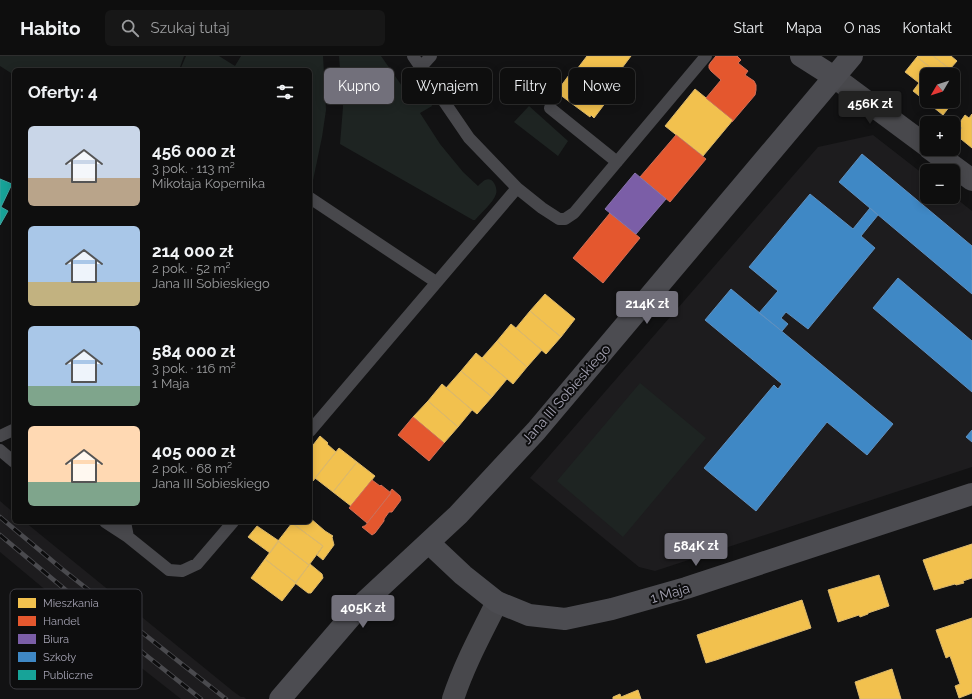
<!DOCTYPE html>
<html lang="pl">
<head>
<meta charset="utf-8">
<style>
	body { margin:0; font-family:Raleway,sans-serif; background:#171717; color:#f1f3f6; height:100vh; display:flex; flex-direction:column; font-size:15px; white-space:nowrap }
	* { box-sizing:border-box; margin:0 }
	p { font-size:13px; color:#9b9c9e }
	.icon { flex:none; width:22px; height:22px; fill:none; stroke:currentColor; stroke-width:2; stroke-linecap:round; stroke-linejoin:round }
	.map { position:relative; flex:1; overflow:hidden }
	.side { position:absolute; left:12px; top:12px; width:300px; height:456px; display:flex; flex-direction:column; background:#0e0e0e; border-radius:6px; box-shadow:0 2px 10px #0003,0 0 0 1px #2e2e2e }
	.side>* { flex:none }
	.guide { position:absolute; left:324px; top:12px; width:380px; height:36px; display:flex; gap:8px }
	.needle { width:26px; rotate:231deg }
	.buttons { position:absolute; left:920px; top:12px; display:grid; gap:8px }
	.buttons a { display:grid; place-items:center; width:40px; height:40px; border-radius:6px; background:#0e0e0e; box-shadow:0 2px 10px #0003,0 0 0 1px #2e2e2e; font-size:20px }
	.price { position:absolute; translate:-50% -34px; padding:0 9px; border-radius:4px; background:#72707b; color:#fff; font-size:13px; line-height:26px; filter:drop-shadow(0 1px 2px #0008) }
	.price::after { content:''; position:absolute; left:50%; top:24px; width:12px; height:9px; margin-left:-6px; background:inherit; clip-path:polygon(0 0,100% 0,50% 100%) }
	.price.selected { background:#222; color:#fff }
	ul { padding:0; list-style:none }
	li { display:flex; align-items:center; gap:12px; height:100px; padding:0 16px }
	li span { display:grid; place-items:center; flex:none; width:112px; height:80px; border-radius:6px; color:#555 }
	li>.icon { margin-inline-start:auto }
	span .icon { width:48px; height:48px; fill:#fffc; stroke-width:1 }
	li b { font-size:17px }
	h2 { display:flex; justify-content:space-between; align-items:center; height:48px; padding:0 16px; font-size:17px }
	.pill { padding:0 14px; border-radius:6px; background:#0e0e0e; box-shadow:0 2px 10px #0003,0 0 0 1px #2e2e2e; font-size:14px; line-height:36px }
	.pill.selected { background:#72707b; color:#fff }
	header { display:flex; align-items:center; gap:24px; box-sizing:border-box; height:56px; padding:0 20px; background:#0e0e0e; border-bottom:1px solid #2e2e2e }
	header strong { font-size:19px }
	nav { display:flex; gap:22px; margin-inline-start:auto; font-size:14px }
	.search { width:280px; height:36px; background:#171717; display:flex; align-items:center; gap:10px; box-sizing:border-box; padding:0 14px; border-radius:6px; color:#9b9c9e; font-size:15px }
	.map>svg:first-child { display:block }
	.built { fill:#1d1c1e }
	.green { fill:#1e2422 }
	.homes { fill:#f2c14e; stroke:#dbb86c }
	.shops { fill:#e4572e; stroke:#d16e56 }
	.offices { fill:#7b5ea7; stroke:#8873ab }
	.schools { fill:#3f88c5; stroke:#5e90c0 }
	.public { fill:#17a398; stroke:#42a3a0 }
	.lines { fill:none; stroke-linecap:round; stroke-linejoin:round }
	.lane { stroke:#48484c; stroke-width:12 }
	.street { stroke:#48484c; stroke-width:22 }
	.secondary { stroke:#4c4c51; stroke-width:22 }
	.rail-casing { stroke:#4a4a4e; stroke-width:4.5 }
	.rail { stroke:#0d0d0e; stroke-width:3; stroke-dasharray:9; stroke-linecap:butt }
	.labels { text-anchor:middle; stroke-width:4; stroke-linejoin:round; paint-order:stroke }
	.street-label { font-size:14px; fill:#a5a3b3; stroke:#0d0d0e }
	.key { fill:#0d0d0e; stroke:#3b3a40; stroke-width:1 }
	.key-label { font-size:11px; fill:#a5a3b3 }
</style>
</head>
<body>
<header>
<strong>Habito</strong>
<div class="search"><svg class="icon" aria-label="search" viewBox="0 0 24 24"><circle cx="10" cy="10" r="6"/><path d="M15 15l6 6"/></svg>Szukaj tutaj</div>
<nav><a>Start</a><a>Mapa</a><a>O nas</a><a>Kontakt</a></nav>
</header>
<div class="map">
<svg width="972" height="643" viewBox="0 0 972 643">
	<rect width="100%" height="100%" fill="#121213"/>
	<path class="built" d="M873 79 927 121V141L953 140 972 155V411L655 515 639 511 530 422 818 91Z
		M0 445 14 457V466H25L234 636 241 641H244L246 643H181L97 577 0 496Z"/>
	<path class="green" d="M0 0H184L179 14H14V19L0 10Z
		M186 0H219L235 10 241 0H323L326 54 322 81 311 134 310 133V14H180Z
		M339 0H381L409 40 421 33C427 37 431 42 432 50L420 57 440 88 463 116 478 130C480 128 483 125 485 124 493 120 498 132 496 138 493 147 481 157 475 164H473L340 88 343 51Z
		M529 50 568 85 558 100 514 66Z
		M640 327 706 382 623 481 557 425Z"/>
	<path class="homes" d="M587 0H631L613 24 617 26 603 44 606 46 594 62 591 59 590 61 559 38 560 36 558 34 569 19 571 21Z
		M918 0H933L950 13 946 19H940L917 1Z
		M933 0H951L957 5 950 13Z
		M917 1 940 19H927V33L905 16Z
		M919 27 927 33V45H953V34L957 37V41L943 59 913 35Z
		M695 33 733 64 703 100 665 70Z
		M972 58V92L956 79 962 72 958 69 965 59 969 62Z
		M545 238 575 263 561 281 530 255Z
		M530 255 561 281 546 298 516 272Z
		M511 268 542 294 527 311 497 285Z
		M497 285 527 311 513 328 482 302Z
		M476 297 507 323 492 341 461 315Z
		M461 315 492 341 477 358 446 332Z
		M442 328 472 354 458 371 428 345Z
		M428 345 458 371 444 387 413 361Z
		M320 380 328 387 327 388 336 396 313 425 310 422V393Z
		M339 392 357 406 333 436 315 422Z
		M357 406 375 420 351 450 333 436Z
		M310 462 325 475 333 480 332 481 334 489 323 504 317 499 323 490 292 467 291 469 288 466H310Z
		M292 467 323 490 309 509 278 485Z
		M257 470 279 485 270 497 248 481Z
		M278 485 309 509 296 527 265 503Z
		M972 488V522L963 525 964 527 956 529 955 528 934 534 923 504Z
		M265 503 296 527 282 545 251 522Z
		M310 508 322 518 323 522 311 537H308L295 527Z
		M879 519 889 550 868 557V558L860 561 859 559 838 566 828 534Z
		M802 544 811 572 716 604 706 607 697 579Z
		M972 562V637L959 642 955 630 960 628 950 600 946 602 936 574Z
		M892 613 901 643H860L855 626Z
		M638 634 641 643H613V641L620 638 621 641Z"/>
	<path class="shops" d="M716 0H737L741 4 738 7 748 15 745 19 754 25 756 29V34L755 39 732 66 733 64 706 42 721 24 711 15 709 12V9L711 6Z
		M676 79 706 103 670 146 640 121Z
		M610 157 640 182 603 227 573 202Z
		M413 361 444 387 429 405 398 379Z
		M372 424 380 430 381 429 391 437 367 467 349 452Z
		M392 433 400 440 401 444 392 456H389L384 463V465L375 477 372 479 362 471 364 470H365L391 437 390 436Z"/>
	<path class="offices" d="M635 117 666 143 636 178 605 153Z"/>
	<path class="schools" d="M862 98 972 190V238L839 126Z
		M810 138 853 173 870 152 878 159 861 180 875 192 808 273 786 256 781 262 788 268 782 275 759 257 778 235 749 211Z
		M898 222 972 285V336L873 252Z
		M731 233 893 368 867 399 827 366 756 455 704 412 774 329 778 333 782 328 705 264Z
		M972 374V386L966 381Z"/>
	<path class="public" d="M0 123 12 128 1 151 8 155 0 169Z"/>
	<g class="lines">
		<path class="lane" d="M413 0 469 82 517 132 542 152 559 163H565L574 157 706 0
			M421 11 431 0
			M550 52 617 106
			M310 142 436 226
			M310 375 517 132
			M0 380 13 374H14
			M0 394 14 406
			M105 466 128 481 125 466
			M128 481 169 514 182 515 197 508 233 466"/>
		<path class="street" d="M834 21 927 90
			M930 93 972 124
			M453 643C464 609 481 578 497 546"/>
		<path class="secondary" d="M801 0 834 21
			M429 487 463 519 497 546 529 559 565 563 612 553 686 532 972 438
			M280 643 360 550 458 459 536 375 852 0"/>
		<defs>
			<path id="rail" d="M0 461 62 513 226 643
				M0 479 98 561 201 643"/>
		</defs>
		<use href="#rail" class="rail-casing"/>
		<use href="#rail" class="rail"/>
	</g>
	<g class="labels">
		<g class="street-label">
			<text transform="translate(566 338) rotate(-49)" y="5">Jana III Sobieskiego</text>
			<text transform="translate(670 537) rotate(-16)" y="5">1 Maja</text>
		</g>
	</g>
	<rect x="10" y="533" width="132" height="100" rx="6" class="key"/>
	<rect x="18" y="542" width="18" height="10" fill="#f2c14e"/>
	<rect x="18" y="560" width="18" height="10" fill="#e4572e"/>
	<rect x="18" y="578" width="18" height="10" fill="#7b5ea7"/>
	<rect x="18" y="596" width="18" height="10" fill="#3f88c5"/>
	<rect x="18" y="614" width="18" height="10" fill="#17a398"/>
	<g class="key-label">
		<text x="43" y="551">Mieszkania</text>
		<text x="43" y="569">Handel</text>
		<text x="43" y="587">Biura</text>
		<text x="43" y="605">Szkoły</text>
		<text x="43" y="623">Publiczne</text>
	</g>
</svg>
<div class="buttons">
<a><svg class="needle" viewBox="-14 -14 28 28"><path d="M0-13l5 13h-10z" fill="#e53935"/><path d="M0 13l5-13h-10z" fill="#9b9c9e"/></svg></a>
<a>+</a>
<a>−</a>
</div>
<b class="price selected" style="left:870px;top:69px">456K zł</b>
<b class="price" style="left:647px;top:269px">214K zł</b>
<b class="price" style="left:696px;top:511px">584K zł</b>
<b class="price" style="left:363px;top:573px">405K zł</b>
<div class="guide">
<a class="pill selected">Kupno</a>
<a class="pill">Wynajem</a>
<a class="pill">Filtry</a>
<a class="pill">Nowe</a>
</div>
<section class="side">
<h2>Oferty: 4<svg class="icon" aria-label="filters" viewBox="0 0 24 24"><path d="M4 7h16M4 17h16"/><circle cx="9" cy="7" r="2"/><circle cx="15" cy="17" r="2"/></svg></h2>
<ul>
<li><span style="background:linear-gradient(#c9d6e8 65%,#b9a48a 0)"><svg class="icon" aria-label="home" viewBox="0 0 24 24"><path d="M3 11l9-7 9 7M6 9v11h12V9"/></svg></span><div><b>456 000 zł</b><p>3 pok. · 113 m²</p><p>Mikołaja Kopernika</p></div></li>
<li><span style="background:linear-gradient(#a9c7e8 70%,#c2b280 0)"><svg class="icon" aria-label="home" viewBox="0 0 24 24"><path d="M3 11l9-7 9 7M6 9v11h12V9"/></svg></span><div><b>214 000 zł</b><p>2 pok. · 52 m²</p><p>Jana III Sobieskiego</p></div></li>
<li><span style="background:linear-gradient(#a9c7e8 75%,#7fa58c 0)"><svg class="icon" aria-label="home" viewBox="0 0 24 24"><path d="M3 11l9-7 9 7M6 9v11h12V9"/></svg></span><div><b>584 000 zł</b><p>3 pok. · 116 m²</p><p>1 Maja</p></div></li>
<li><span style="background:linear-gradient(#ffd9b3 70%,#7fa58c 0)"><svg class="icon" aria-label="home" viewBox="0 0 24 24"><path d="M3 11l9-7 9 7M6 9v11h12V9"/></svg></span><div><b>405 000 zł</b><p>2 pok. · 68 m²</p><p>Jana III Sobieskiego</p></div></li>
</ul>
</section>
</div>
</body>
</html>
